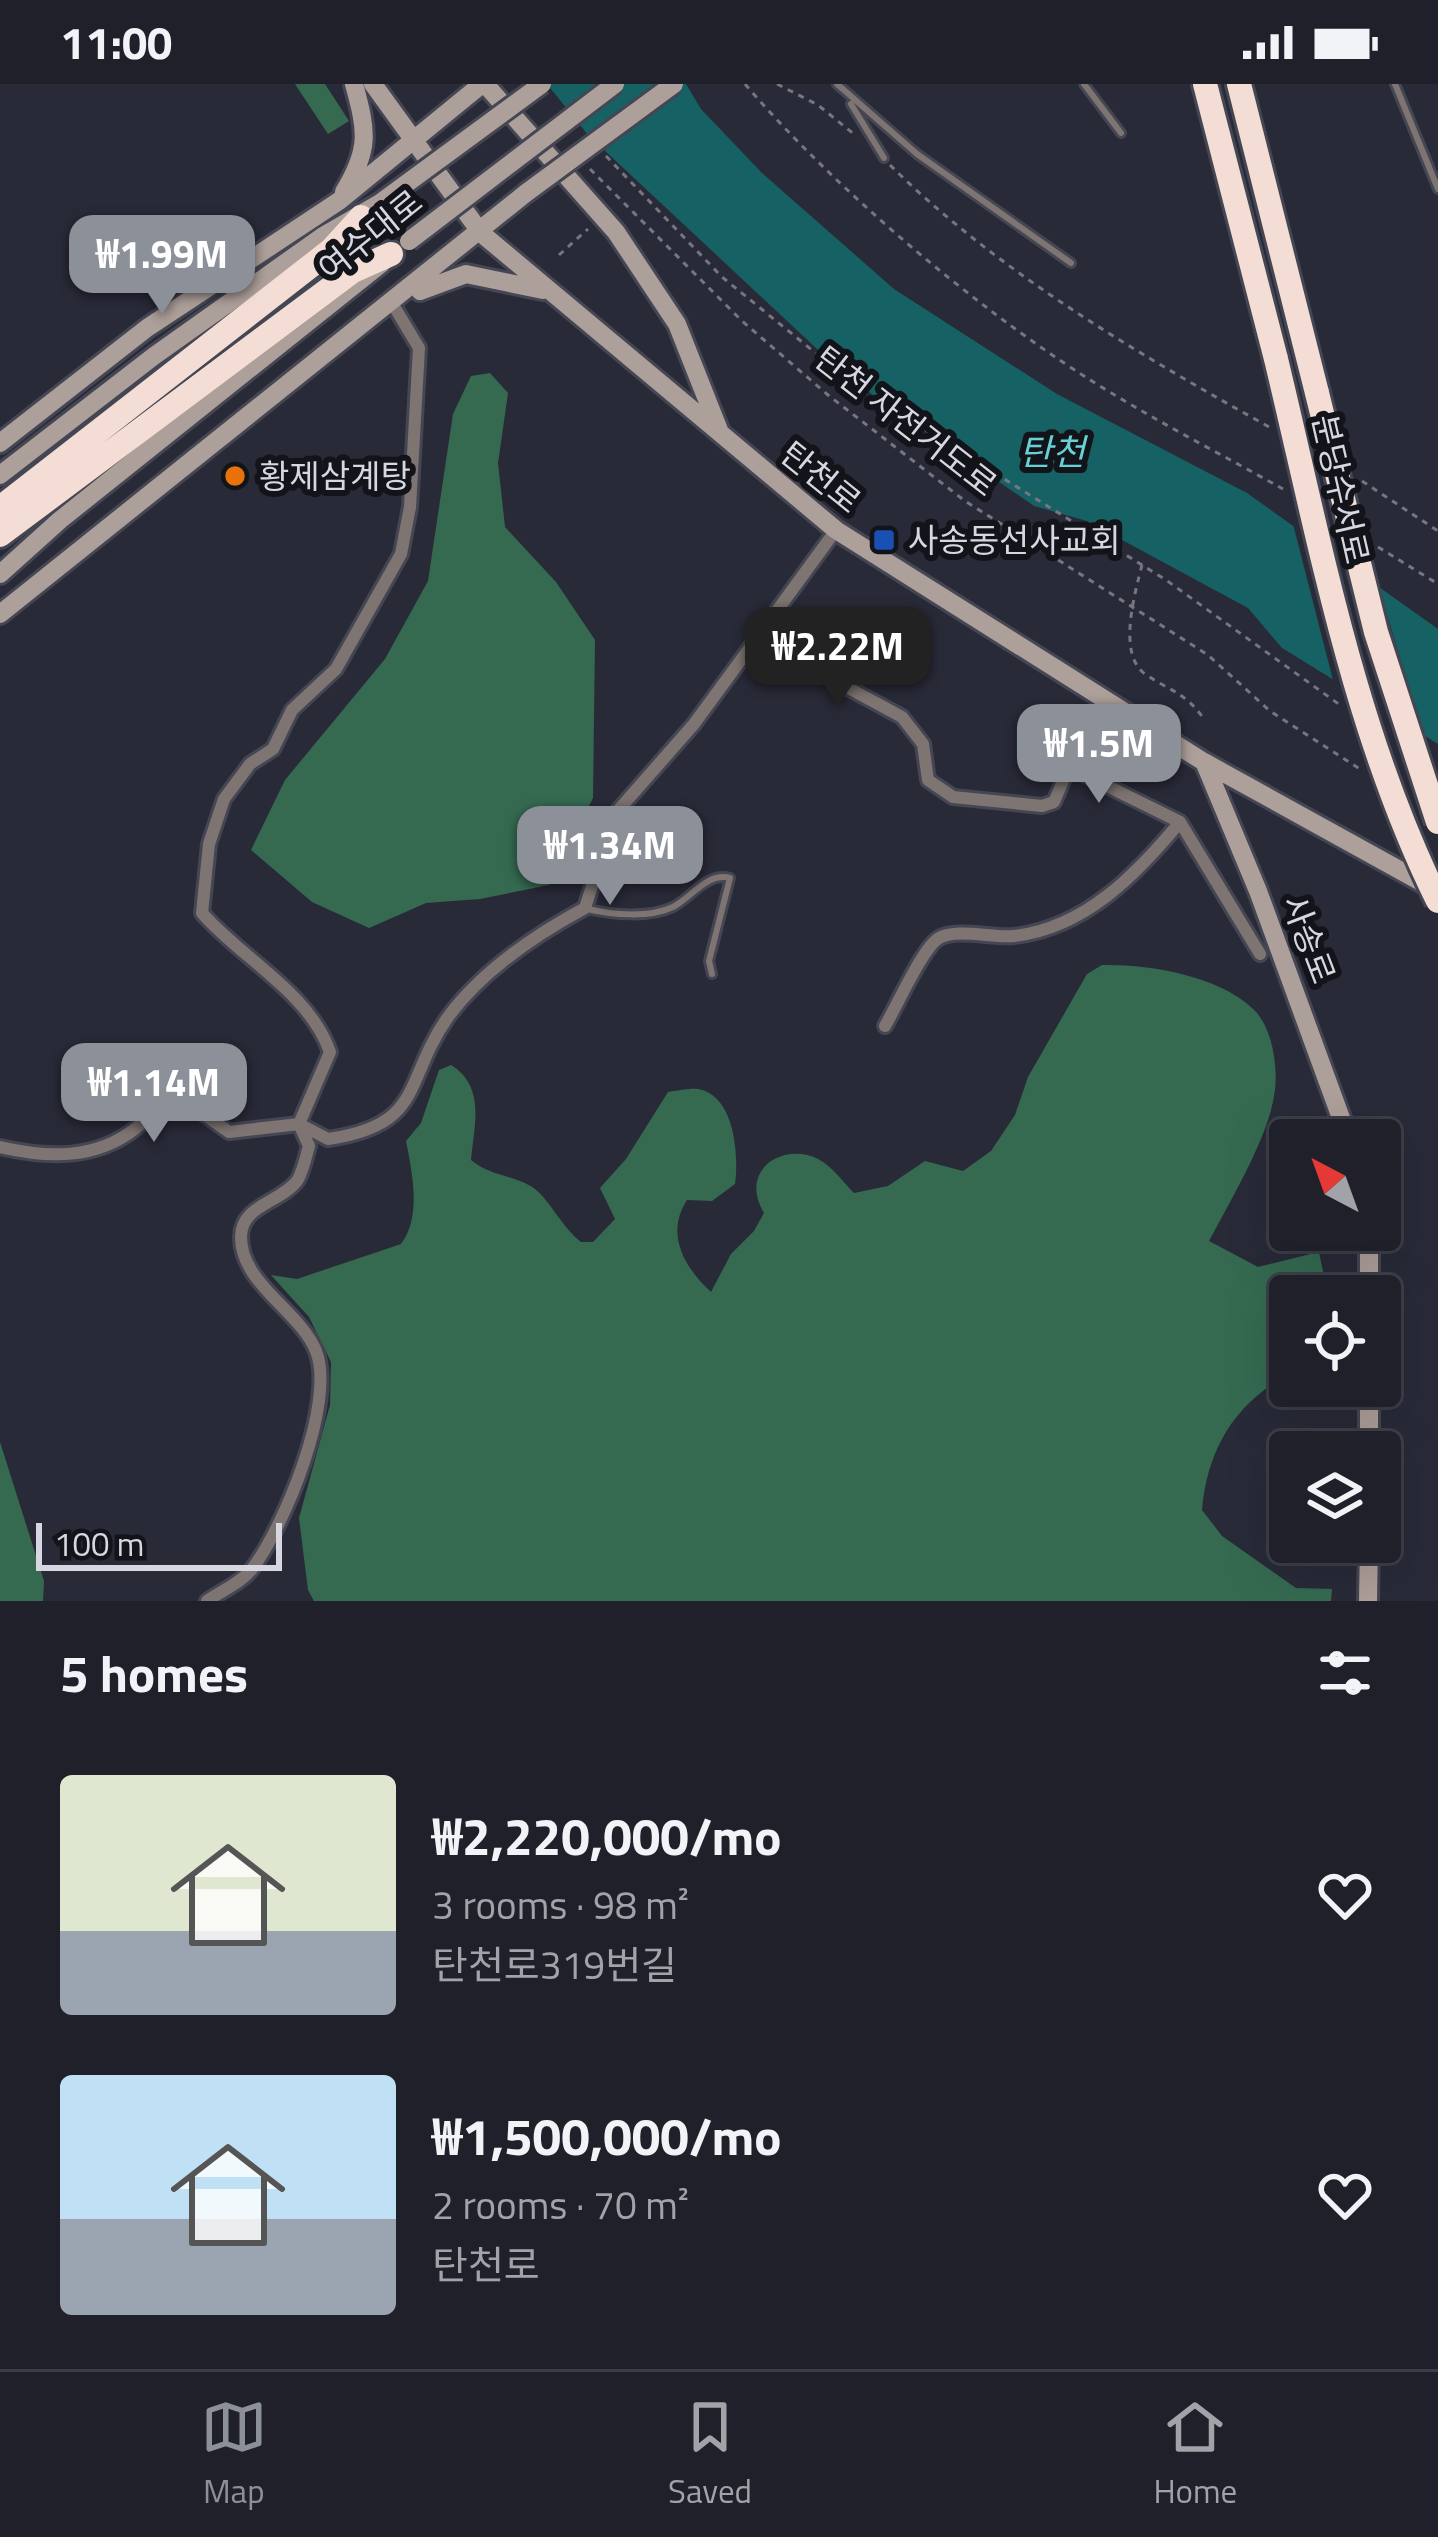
<!DOCTYPE html>
<html lang="en">
<head>
<meta charset="utf-8">
<style>
	body { margin:0; font-family:"Titillium Web","Noto Sans KR",sans-serif; background:#2c2d36; color:#f1f3f6; height:100vh; display:flex; flex-direction:column; font-size:45px; white-space:nowrap }
	* { box-sizing:border-box; margin:0 }
	p { font-size:39px; color:#a1a3a8 }
	.icon { flex:none; width:66px; height:66px; fill:none; stroke:currentColor; stroke-width:2; stroke-linecap:round; stroke-linejoin:round }
	.map { position:relative; height:1517px; overflow:hidden }
	.sheet { display:flex; flex-direction:column; background:#1f202a; flex:1 }
	.sheet>* { flex:none }
	.needle { width:78px; rotate:319deg }
	.controls { position:absolute; left:1269px; top:1035px; display:grid; gap:24px }
	.controls a { display:grid; place-items:center; width:132px; height:132px; border-radius:12px; background:#1f202a; box-shadow:0 12px 48px #0002,0 0 0 3px #3c3e47; font-size:60px }
	.scale { position:absolute; left:36px; bottom:30px; width:246px; box-sizing:border-box; padding-left:12px; border:6px solid #d6d7e1; border-top:0; font-size:33px; line-height:42px; white-space:nowrap; color:#d6d7e1; -webkit-text-stroke:9px #13131a; paint-order:stroke }
	.price { position:absolute; translate:-50% -102px; padding:0 27px; border-radius:24px; background:#8c9099; color:#fff; font-size:39px; line-height:78px; filter:drop-shadow(0 3px 6px #0008) }
	.price::after { content:''; position:absolute; left:50%; top:72px; width:36px; height:27px; margin-left:-18px; background:inherit; clip-path:polygon(0 0,100% 0,50% 100%) }
	.price.on { background:#222; color:#fff }
	ul { padding:0; list-style:none }
	li { display:flex; align-items:center; gap:36px; height:300px; padding:0 60px }
	li span { display:grid; place-items:center; flex:none; width:336px; height:240px; border-radius:12px; color:#555 }
	li>.icon { margin-inline-start:auto }
	span .icon { width:144px; height:144px; fill:#fffc; stroke-width:1 }
	li b { font-size:51px }
	h2 { display:flex; justify-content:space-between; align-items:center; height:144px; padding:0 60px; font-size:51px }
	.status { display:flex; justify-content:space-between; align-items:center; height:84px; padding:0 60px; background:#1f202a; direction:ltr }
	.status svg { height:33px; fill:currentColor }
	.menu { display:flex; justify-content:space-around; align-items:center; height:168px; border-top:3px solid #3c3e47; background:#1f202a; font-size:33px; color:#a1a3a8 }
	.menu a { display:grid; justify-items:center; gap:6px }
	.menu .on { color:#8c9099 }
	.map>svg:first-child { display:block }
	.forest { fill:#356a51 }
	.water { fill:#166163 }
	.pier { fill:#292a38 }
	.lines { fill:none; stroke-linecap:round; stroke-linejoin:round }
	.lane-casing { stroke:#454653; stroke-width:12 }
	.street-casing { stroke:#454653; stroke-width:18 }
	.secondary-casing { stroke:#454653; stroke-width:24 }
	.highway-casing { stroke:#454653; stroke-width:30 }
	.path { stroke:#757682; stroke-width:3; stroke-dasharray:6 6; stroke-linecap:butt }
	.lane { stroke:#7e7572; stroke-width:6 }
	.street { stroke:#7e7572; stroke-width:12 }
	.secondary { stroke:#ad9f9a; stroke-width:18 }
	.highway { stroke:#f3ddd5; stroke-width:24 }
	.secondary-bridge-casing { stroke:#454653; stroke-width:24; stroke-linecap:butt }
	.highway-bridge-casing { stroke:#454653; stroke-width:30; stroke-linecap:butt }
	.secondary-bridge { stroke:#ad9f9a; stroke-width:18 }
	.highway-bridge { stroke:#f3ddd5; stroke-width:24 }
	.food-dot { fill:#e8710a; stroke:#13131a; stroke-width:4.5 }
	.transit-dot { fill:#1a4fb4; stroke:#13131a; stroke-width:4.5 }
	.labels { text-anchor:middle; stroke-width:12; stroke-linejoin:round; paint-order:stroke }
	.street-label { font-size:33px; fill:#d6d7e1; stroke:#13131a }
	.poi-label { font-size:33px; fill:#d6d7e1; stroke:#13131a; text-anchor:start }
	.water-label { font-size:36px; font-style:italic; fill:#65d2d4; stroke:#13131a }
</style>
</head>
<body>
<div class="status"><b>11:00</b><svg viewBox="0 0 49 12"><path d="M0 12V9h3v3zM5 12V6h3v6zM10 12V3h3v9zM15 12V0h3v12zM26 1h20v11H26zM47 4h2v5h-2z"/></svg></div>
<div class="map">
<svg width="1438" height="1517" viewBox="0 0 1438 1517">
	<rect width="100%" height="100%" fill="#292a38"/>
	<path class="forest" d="M295 0H325L349 37 328 50Z
		M490 289 508 309 498 379 505 443 556 498 595 556 593 714 549 801 480 815 426 819 369 844 312 818 251 766 285 696 385 575 428 497 453 330 471 292Z
		M1102 881C1147 880 1217 891 1252 924 1273 942 1279 986 1274 1012 1267 1056 1230 1117 1209 1157L1258 1183 1319 1168 1328 1212H1290V1290C1235 1318 1207 1366 1202 1426L1222 1452 1296 1504 1332 1505 1331 1517H314L308 1506 299 1434 330 1321 331 1278 309 1233 271 1191 297 1195 401 1160C422 1133 412 1088 406 1057L421 1039 439 986 451 981C486 1003 474 1041 471 1076 491 1093 516 1091 535 1105 550 1117 562 1143 581 1158H593L615 1135 600 1104 626 1075 668 1008C677 1007 690 1004 698 1005 735 1011 739 1072 735 1100L712 1117 687 1116C665 1150 684 1183 711 1208L731 1170 754 1147 764 1129C738 1085 784 1058 818 1075 832 1082 843 1098 854 1109L888 1102 925 1077 963 1087 991 1067 1015 1031 1028 993 1087 890Z
		M0 1358 44 1497 43 1517H0Z"/>
	<path class="water" d="M547 0H686L701 25 762 89 894 205 1057 310 1247 409 1438 545V660L1282 564 1248 524 1087 437 1034 422 847 293 588 51Z"/>
	<path class="pier" d="M1292 436 1376 495 1427 661 1336 608Z"/>
	<g class="lines">
		<defs>
			<path id="lane" d="M837 0 917 70 1071 179
				M1084 0 1121 49
				M1395 0 1438 105
				M851 20 884 74
				M588 825C612 831 650 834 673 823 692 813 707 788 730 794L709 877 712 890"/>
			<path id="street" d="M756 554 902 633 923 660 928 696 953 713 1042 722 1054 718 1069 683 1180 738 1260 870
				M885 942C896 924 923 863 939 854 957 844 992 854 1014 852 1085 844 1137 790 1180 738
				M0 1063C48 1074 96 1076 136 1044 153 1030 156 1018 181 1014L229 1048 299 1040 328 1055C425 1041 403 997 448 933 482 887 535 851 585 824L615 730 694 640 836 446
				M207 1517C221 1507 241 1499 252 1485 284 1443 336 1318 316 1267 300 1227 241 1200 241 1153 241 1121 280 1119 297 1097 303 1088 306 1072 309 1062L299 1040 330 968C309 908 242 875 202 829L209 760 224 715 250 680 273 665 292 626 336 585 401 470 410 423 419 264 392 219"/>
			<path id="secondary" d="M373 0 481 149 836 446 1204 678 1434 805
				M485 0 616 148 677 240 719 346
				M344 108C370 65 367 48 354 0
				M420 207 466 190 543 206
				M0 359 147 244 339 117 482 0
				M0 391 154 272 323 152 380 119
				M0 490 60 436 382 179
				M0 530 526 109
				M1205 680 1258 807 1349 1056
				M1369 1212V1146
				M1369 1368V1302
				M1368 1517 1369 1458"/>
			<path id="highway" d="M1205 0 1276 275
				M1239 0 1317 309
				M0 424 331 166 361 133
				M0 451 353 187 391 170"/>
		</defs>
		<use href="#lane" class="lane-casing"/>
		<use href="#street" class="street-casing"/>
		<use href="#secondary" class="secondary-casing"/>
		<use href="#highway" class="highway-casing"/>
		<path class="path" d="M745 0C832 102 971 220 1084 292 1148 333 1217 368 1283 405
			M777 0 818 21 855 51
			M606 72 722 193 860 305 1166 496 1340 621
			M890 81C998 188 1138 270 1271 344
			M590 85 742 237 828 311 965 417 1208 571 1270 627 1360 685
			M559 171 588 145
			M1362 397 1438 447
			M1378 463 1438 500
			M1142 481C1135 509 1117 570 1145 590 1171 608 1184 607 1204 635"/>
		<use href="#lane" class="lane"/>
		<use href="#street" class="street"/>
		<use href="#secondary" class="secondary"/>
		<use href="#highway" class="highway"/>
		<defs>
			<path id="secondary-bridge" d="M526 109 674 0
				M380 119 542 0
				M409 157 615 0"/>
			<path id="highway-bridge" d="M1276 275C1320 458 1354 647 1438 817
				M1317 309 1376 548 1438 738"/>
		</defs>
		<use href="#secondary-bridge" class="secondary-bridge-casing"/>
		<use href="#highway-bridge" class="highway-bridge-casing"/>
		<use href="#secondary-bridge" class="secondary-bridge"/>
		<use href="#highway-bridge" class="highway-bridge"/>
	</g>
	<circle class="food-dot" cx="235" cy="392" r="12"/>
	<rect class="transit-dot" x="872" y="444" width="24" height="24" rx="6"/>
	<g class="labels">
		<g class="street-label">
			<text transform="translate(370 151) rotate(-39)" y="12">여수대로</text>
			<text transform="translate(906 337) rotate(38)" y="12">탄천 자전거도로</text>
			<text transform="translate(821 393) rotate(39)" y="12">탄천로</text>
			<text transform="translate(1341 405) rotate(77)" y="12">분당수서로</text>
			<text transform="translate(1309 855) rotate(69)" y="12">사송로</text>
		</g>
		<g class="poi-label">
			<text x="259" y="404">황제삼계탕</text>
			<text x="908" y="468">사송동선사교회</text>
		</g>
		<g class="water-label">
			<text x="1052" y="381">탄천</text>
		</g>
	</g>
</svg>
<div class="controls">
<a><svg class="needle" viewBox="-14 -14 28 28"><path d="M0-13l5 13h-10z" fill="#e53935"/><path d="M0 13l5-13h-10z" fill="#a1a3a8"/></svg></a>
<a><svg class="icon" aria-label="locate" viewBox="0 0 24 24"><circle cx="12" cy="12" r="6"/><path d="M12 2v4M12 18v4M2 12h4M18 12h4"/></svg></a>
<a><svg class="icon" aria-label="layers" viewBox="0 0 24 24"><path d="M12 4l9 5-9 5-9-5zM3 14l9 5 9-5"/></svg></a>
</div>
<div class="scale">100 m</div>
<b class="price" style="left:162px;top:233px">₩1.99M</b>
<b class="price on" style="left:838px;top:625px">₩2.22M</b>
<b class="price" style="left:1099px;top:722px">₩1.5M</b>
<b class="price" style="left:610px;top:824px">₩1.34M</b>
<b class="price" style="left:154px;top:1061px">₩1.14M</b>
</div>
<section class="sheet">
<h2>5 homes<svg class="icon" aria-label="filters" viewBox="0 0 24 24"><path d="M4 7h16M4 17h16"/><circle cx="9" cy="7" r="2"/><circle cx="15" cy="17" r="2"/></svg></h2>
<ul>
<li><span style="background:linear-gradient(#dfe7d0 65%,#9aa5b1 0)"><svg class="icon" aria-label="home" viewBox="0 0 24 24"><path d="M3 11l9-7 9 7M6 9v11h12V9"/></svg></span><div><b>₩2,220,000/mo</b><p>3 rooms · 98 m²</p><p>탄천로319번길</p></div><svg class="icon" aria-label="heart" viewBox="0 0 24 24"><path d="M12 20l-8-8c-3-5 5-10 8-4 3-6 11-1 8 4z"/></svg></li>
<li><span style="background:linear-gradient(#bfe0f5 60%,#9aa5b1 0)"><svg class="icon" aria-label="home" viewBox="0 0 24 24"><path d="M3 11l9-7 9 7M6 9v11h12V9"/></svg></span><div><b>₩1,500,000/mo</b><p>2 rooms · 70 m²</p><p>탄천로</p></div><svg class="icon" aria-label="heart" viewBox="0 0 24 24"><path d="M12 20l-8-8c-3-5 5-10 8-4 3-6 11-1 8 4z"/></svg></li>
</ul>
</section>
<nav class="menu">
<a class="on"><svg class="icon" aria-label="map" viewBox="0 0 24 24"><path d="M3 6l6-2 6 2 6-2v14l-6 2-6-2-6 2zM9 4v14M15 6v14"/></svg>Map</a>
<a><svg class="icon" aria-label="saved" viewBox="0 0 24 24"><path d="M7 4h10v16l-5-4-5 4z"/></svg>Saved</a>
<a><svg class="icon" aria-label="home" viewBox="0 0 24 24"><path d="M3 11l9-7 9 7M6 9v11h12V9"/></svg>Home</a>
</nav>
</body>
</html>
